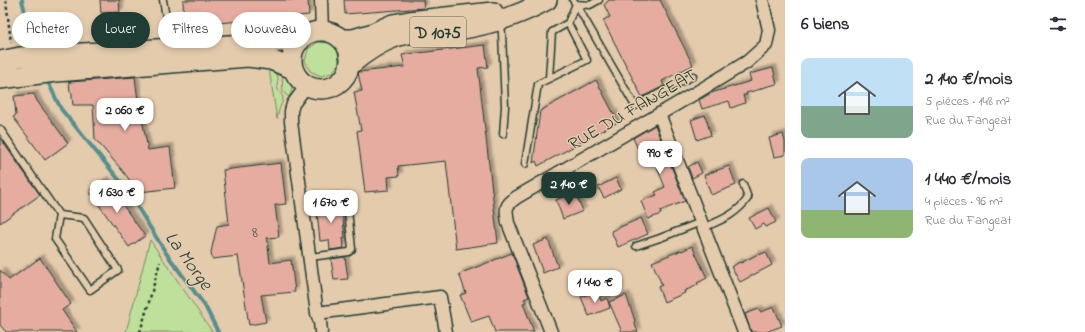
<!DOCTYPE html>
<html lang="fr">
<head>
<meta charset="utf-8">
<style>
	body { margin:0; font-family:"Indie Flower",sans-serif; background:#f7f7f7; color:#2b2b33; height:100vh; display:flex; flex-direction:column; font-size:15px; white-space:nowrap }
	* { box-sizing:border-box; margin:0 }
	p { font-size:13px; color:#7c7c81 }
	.icon { flex:none; width:22px; height:22px; fill:none; stroke:currentColor; stroke-width:2; stroke-linecap:round; stroke-linejoin:round }
	.map { position:relative; flex:1; overflow:hidden }
	.sheet { display:flex; flex-direction:column; background:#fff; width:300px }
	.sheet>* { flex:none }
	.hud { position:absolute; left:12px; top:12px; width:380px; height:36px; display:flex; gap:8px }
	.price { position:absolute; translate:-50% -34px; padding:0 9px; border-radius:8px; background:#fff; color:#222; font-size:13px; line-height:26px; filter:drop-shadow(0 1px 2px #0008) }
	.price::after { content:''; position:absolute; left:50%; top:24px; width:12px; height:9px; margin-left:-6px; background:inherit; clip-path:polygon(0 0,100% 0,50% 100%) }
	.price.selected { background:#1f3d34; color:#fff }
	ul { padding:0; list-style:none }
	li { display:flex; align-items:center; gap:12px; height:100px; padding:0 16px }
	li span { display:grid; place-items:center; flex:none; width:112px; height:80px; border-radius:8px; color:#555 }
	li>.icon { margin-inline-start:auto }
	span .icon { width:48px; height:48px; fill:#fffc; stroke-width:1 }
	li b { font-size:17px }
	h2 { display:flex; justify-content:space-between; align-items:center; height:48px; padding:0 16px; font-size:17px }
	.pill { padding:0 14px; border-radius:18px; background:#fff; box-shadow:0 2px 6px #0003; font-size:14px; line-height:36px }
	.pill.selected { background:#1f3d34; color:#fff }
	main { display:flex; flex:1; min-height:0 }
	.map>svg:first-child { display:block }
	.green { fill:#bee09a; stroke:#6e8e67 }
	.lines { fill:none; stroke-linecap:round; stroke-linejoin:round }
	.stream { stroke:#549090; stroke-width:4 }
	.building { fill:#e5ac9f; stroke:#1f3d34; filter:url(#shadow) }
	.service-casing { stroke:#1f3d34; stroke-width:9 }
	.minor-casing { stroke:#1f3d34; stroke-width:15 }
	.primary-casing { stroke:#1f3d34; stroke-width:22 }
	.path { stroke:#1f3d34; stroke-width:2.5; stroke-dasharray:3 3; stroke-linecap:butt }
	.service { stroke:#e4cbac; stroke-width:6 }
	.minor { stroke:#e4cbac; stroke-width:12 }
	.primary { stroke:#e4cbac; stroke-width:19 }
	.labels { text-anchor:middle; stroke-width:3; stroke-linejoin:round; paint-order:stroke }
	.number-label { font-size:16px; fill:#50594f }
	.shield { fill:#e4cbac; stroke:#5a6858; stroke-width:1 }
	.shield-label { font-size:17px; font-weight:bold; fill:#1f3d34 }
	.street-label { font-size:18px; fill:#1f3d34; stroke:#e4cbac }
	.water-label { font-size:19px; font-style:italic; fill:#23443c; stroke:#e4cbac }
</style>
</head>
<body>
<main>
<div class="map">
<svg width="785" height="332" viewBox="0 0 785 332">
	<defs>
		<filter id="shadow"><feDropShadow dx="3.5" dy="-3.5" stdDeviation="1" flood-color="#0004"/></filter>
	</defs>
	<rect width="100%" height="100%" fill="#e4cbac"/>
	<filter id="ink" filterUnits="userSpaceOnUse"><feTurbulence type="fractalNoise" baseFrequency=".025" numOctaves="2"/><feDisplacementMap in="SourceGraphic" scale="8" xChannelSelector="R" yChannelSelector="G"/><feConvolveMatrix kernelMatrix="1 2 1 2 8 2 1 2 1" color-interpolation-filters="sRGB"/></filter>
	<g filter="url(#ink)">
		<path class="green" d="M318 42 330 43 338 51 339 63 332 73 321 76 310 71 305 61 308 49Z
			M269 69C284 77 275 78 278 90 279 92 283 95 283 98 283 102 280 106 279 110 278 113 278 116 277 119Z
			M288 73C293 85 294 86 289 97L283 92 282 74Z
			M150 240 211 330 212 332H126Z"/>
		<g class="lines">
			<path class="stream" d="M22 0 34 50
				M46 78 61 109 125 187 166 253 205 306 218 332"/>
		</g>
		<path class="building" d="M100 0H119L120 12 101 13Z
			M183 0H308L309 15 184 26Z
			M344 0H423L424 8 345 14Z
			M609 0H660L693 65 662 81 664 86 642 97 603 20 610 17 604 5Z
			M485 45 488 67 478 68 498 243 456 249 446 161 398 166 399 176 388 177 389 190 365 192 357 131 361 130 354 92 362 91 358 73 359 72 405 67 402 55Z
			M773 68 777 84 761 88V89L746 93 747 95H743L745 103 731 108 729 101 702 109 699 100 711 93 751 81 749 74Z
			M135 77 139 109H140L148 150 170 147 175 188 139 192 121 169 95 139 93 105H73L72 97V93L70 92 69 82Z
			M596 80 618 122 538 166 536 161 533 163 540 111Z
			M34 94 37 101 68 143 45 160 13 117 16 115 14 96Z
			M705 115 711 135 697 140 691 120Z
			M655 125 685 201 660 211 661 214 648 219 641 201 657 195 655 192 665 187 652 155H650L646 146 638 149 633 138Z
			M783 134 785 142V155L774 157 769 138Z
			M0 138 40 195 0 223Z
			M697 162 702 173 692 178 688 167Z
			M281 163 286 204 275 205 279 237 267 238 270 263 291 260 295 292 261 295 266 322 249 325 238 256 212 259 211 252 217 226 229 224 223 170Z
			M729 166 736 185 711 195 704 175Z
			M616 178 621 189 604 198 598 187Z
			M105 180 145 236 129 247 89 191Z
			M575 192 583 211 563 219 556 200Z
			M338 201 341 202 345 238H343L344 248 330 250 329 240 320 241 316 203Z
			M769 208 776 222 766 227 764 224 755 229 749 218Z
			M641 218 648 234 618 247 611 231Z
			M548 239 558 267 543 273 533 245Z
			M692 246 707 278 697 283 698 285 684 291 685 293 664 302 658 287 662 285 652 262 682 250V251Z
			M766 252 772 265 740 282 731 267 740 262 741 263 758 254 759 255Z
			M512 253 529 297 524 299 526 302 523 303 534 332H495L489 316 471 322 460 295 466 293 459 274Z
			M345 257 348 279 334 280 331 259Z
			M40 258 71 304 62 310 77 332H6L0 325V270L9 280Z
			M597 291 601 301 607 298 610 308 589 316 581 297Z
			M626 295 635 321 634 322 638 332H622L609 302Z
			M774 307 782 326 766 332H751L745 314 759 309 761 312Z"/>
		<g class="lines">
			<defs>
				<path id="service" d="M163 0 171 46
					M573 0 576 4 635 106 693 76
					M576 4 590 5 599 0
					M500 22 502 33 505 107 503 134
					M549 78 552 32 568 23
					M0 129 59 215 55 239 90 290 118 270 84 218 59 215
					M525 164 538 84 587 60 568 23 576 4
					M301 200 339 196 347 200 352 249 349 252 310 257
					M703 228C721 220 736 215 748 198L743 184
					M636 246 660 238 701 222"/>
				<path id="minor" d="M321 0 322 31
					M307 85 293 104 291 111V122L317 313 320 322 321 332
					M659 114 744 332
					M317 313 440 297 446 332
					M551 332 508 223C506 209 504 206 517 197L699 91 747 62 766 45 769 30 762 0"/>
				<path id="primary" d="M292 60a29 29 0 1 1 58 0a29 29 0 1 1-58 0Z
					M341 39H353L373 33 393 24 409 21 493 12
					M0 61 20 57 46 55 300 41
					M349 66C363 54 379 43 396 37 413 31 439 32 457 30 489 25 519 16 547 0
					M0 79 56 72 248 57 271 60 293 69"/>
			</defs>
			<use href="#service" class="service-casing"/>
			<use href="#minor" class="minor-casing"/>
			<use href="#primary" class="primary-casing"/>
			<path class="path" d="M6 0 11 43
				M140 332 149 302 160 262"/>
			<use href="#service" class="service"/>
			<use href="#minor" class="minor"/>
			<use href="#primary" class="primary"/>
		</g>
	</g>
	<g class="labels">
		<g class="number-label">
			<text x="255" y="237">8</text>
		</g>
		<rect class="shield" x="410" y="17" width="56" height="30" rx="3"/>
		<g class="shield-label">
			<text x="438" y="38">D 1075</text>
		</g>
		<g class="street-label">
			<text transform="translate(632 109) rotate(-30)" y="6">RUE DU FANGEAT</text>
		</g>
		<g class="water-label">
			<text transform="translate(190 260) rotate(54)" y="7">La Morge</text>
		</g>
	</g>
</svg>
<b class="price" style="left:125px;top:132px">2 060 €</b>
<b class="price" style="left:660px;top:175px">990 €</b>
<b class="price selected" style="left:569px;top:206px">2 140 €</b>
<b class="price" style="left:117px;top:214px">1 630 €</b>
<b class="price" style="left:331px;top:224px">1 670 €</b>
<b class="price" style="left:595px;top:304px">1 440 €</b>
<div class="hud">
<a class="pill">Acheter</a>
<a class="pill selected">Louer</a>
<a class="pill">Filtres</a>
<a class="pill">Nouveau</a>
</div>
</div>
<section class="sheet">
<h2>6 biens<svg class="icon" aria-label="filters" viewBox="0 0 24 24"><path d="M4 7h16M4 17h16"/><circle cx="9" cy="7" r="2"/><circle cx="15" cy="17" r="2"/></svg></h2>
<ul>
<li><span style="background:linear-gradient(#bfe0f5 60%,#7fa58c 0)"><svg class="icon" aria-label="home" viewBox="0 0 24 24"><path d="M3 11l9-7 9 7M6 9v11h12V9"/></svg></span><div><b>2 140 €/mois</b><p>5 pièces · 148 m²</p><p>Rue du Fangeat</p></div></li>
<li><span style="background:linear-gradient(#a9c7e8 65%,#8fb573 0)"><svg class="icon" aria-label="home" viewBox="0 0 24 24"><path d="M3 11l9-7 9 7M6 9v11h12V9"/></svg></span><div><b>1 440 €/mois</b><p>4 pièces · 96 m²</p><p>Rue du Fangeat</p></div></li>
</ul>
</section>
</main>
</body>
</html>
